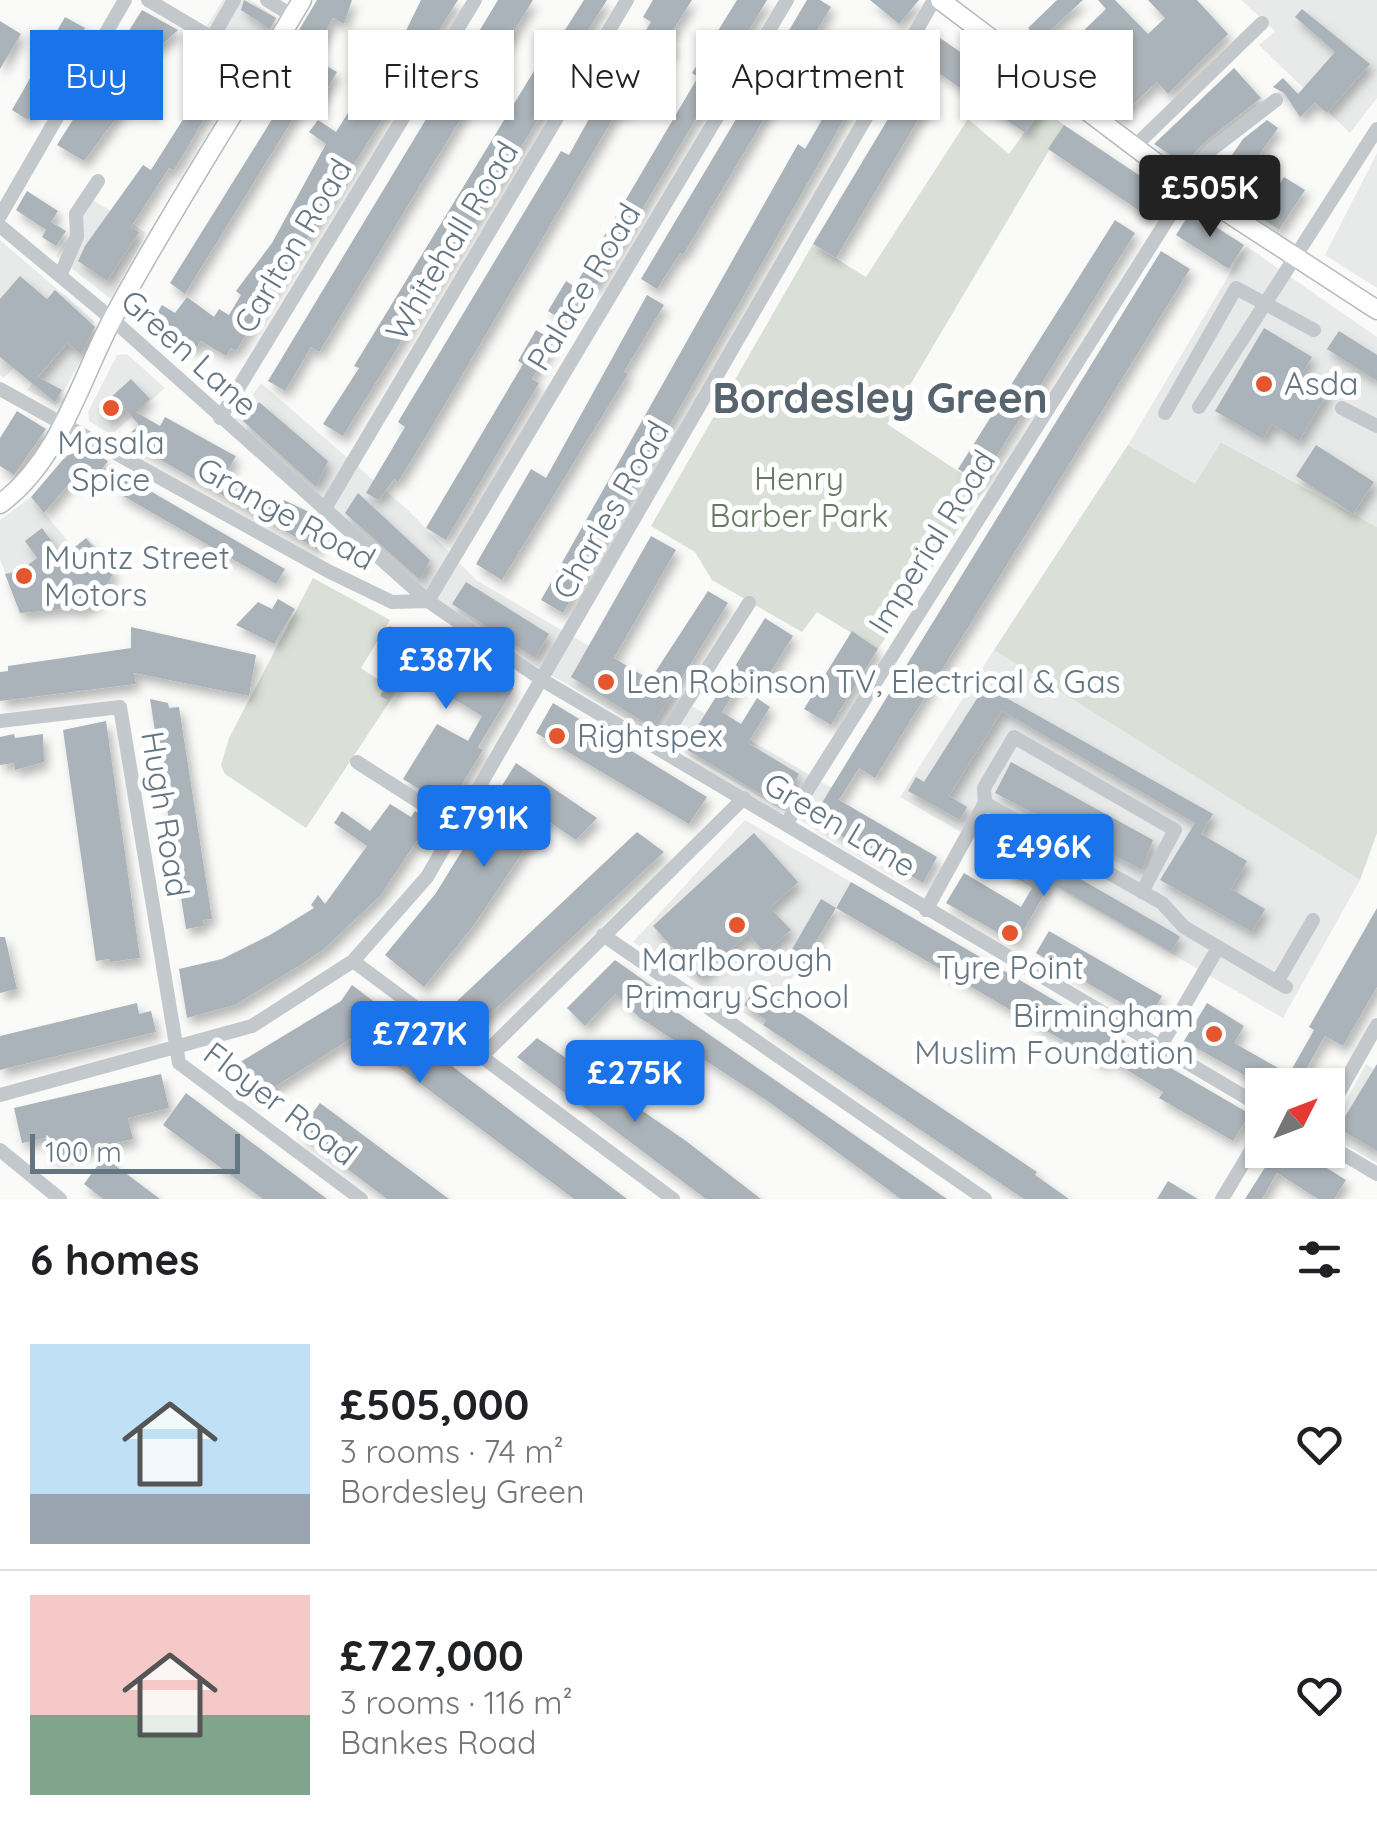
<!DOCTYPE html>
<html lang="en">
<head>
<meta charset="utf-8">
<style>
	body { margin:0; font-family:Quicksand,sans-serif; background:#f6f6f6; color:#202124; height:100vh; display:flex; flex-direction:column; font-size:38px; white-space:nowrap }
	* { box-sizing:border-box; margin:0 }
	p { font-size:32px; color:#757577 }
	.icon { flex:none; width:55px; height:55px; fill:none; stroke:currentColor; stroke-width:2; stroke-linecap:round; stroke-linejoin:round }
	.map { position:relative; height:1199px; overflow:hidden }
	.sheet { display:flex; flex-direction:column; background:#fff; flex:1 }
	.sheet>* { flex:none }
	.top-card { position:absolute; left:30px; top:30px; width:1318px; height:90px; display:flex; gap:20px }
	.needle { width:65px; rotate:48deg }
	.controls { position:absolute; left:1245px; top:1068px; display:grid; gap:20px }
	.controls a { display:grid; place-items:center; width:100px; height:100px; border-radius:0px; background:#fff; box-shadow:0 2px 8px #0004; font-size:50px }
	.scale { position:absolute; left:30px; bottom:25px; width:210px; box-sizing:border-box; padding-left:10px; border:5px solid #657683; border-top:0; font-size:28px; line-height:35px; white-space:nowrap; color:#657683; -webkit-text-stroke:8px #fff; paint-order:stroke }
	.price { position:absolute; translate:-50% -85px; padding:0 22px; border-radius:10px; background:#1a73e8; color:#fff; font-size:32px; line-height:65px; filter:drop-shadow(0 2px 5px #0008) }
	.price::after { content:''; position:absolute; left:50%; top:60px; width:30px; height:22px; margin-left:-15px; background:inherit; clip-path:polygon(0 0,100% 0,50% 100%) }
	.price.current { background:#222; color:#fff }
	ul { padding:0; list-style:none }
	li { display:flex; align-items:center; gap:30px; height:250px; padding:0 30px }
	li+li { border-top:2px solid #e0e0e0 }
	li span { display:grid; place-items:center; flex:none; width:280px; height:200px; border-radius:0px; color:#555 }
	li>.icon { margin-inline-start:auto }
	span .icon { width:120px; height:120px; fill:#fffc; stroke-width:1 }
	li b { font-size:42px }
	h2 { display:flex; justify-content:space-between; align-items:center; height:120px; padding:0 30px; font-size:42px }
	.chip { padding:0 35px; border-radius:0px; background:#fff; box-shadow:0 2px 8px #0004; font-size:35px; line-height:90px }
	.chip.current { background:#1a73e8; color:#fff }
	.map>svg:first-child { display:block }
	.built { fill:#e8e9e9 }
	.green { fill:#dadfd7 }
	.building { fill:#aab3b9; filter:url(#shadow) }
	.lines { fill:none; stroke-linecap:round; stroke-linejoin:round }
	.major-casing { stroke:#b5babe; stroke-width:21 }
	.minor { stroke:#c3c8cc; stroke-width:14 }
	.major { stroke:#fff; stroke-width:18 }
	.poi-dot { fill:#e4572e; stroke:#fff; stroke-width:4 }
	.labels { text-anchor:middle; stroke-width:10; stroke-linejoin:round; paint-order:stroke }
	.street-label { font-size:32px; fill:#657683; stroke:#fff }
	.poi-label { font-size:32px; fill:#657683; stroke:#fff; text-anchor:start }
	.park-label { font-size:32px; fill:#687a64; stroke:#fff }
	.district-label { font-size:42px; font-weight:bold; fill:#57646e; stroke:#fff }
</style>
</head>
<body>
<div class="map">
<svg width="1377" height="1199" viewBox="0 0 1377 1199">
	<defs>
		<filter id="shadow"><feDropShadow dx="4.5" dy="7" stdDeviation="5" flood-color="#0004"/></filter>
	</defs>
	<rect width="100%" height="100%" fill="#fafaf8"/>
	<path class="built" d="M223 0H250L277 18 232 91 185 60Z
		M1241 0H1377V98L1350 133 1259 45 1275 31Z
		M1377 153V288L1325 255Z
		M93 200 146 233 111 299 56 256Z
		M0 240 94 321 95 335 56 405 27 390 53 360 36 344 4 378 0 375Z
		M1246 246 1377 337V527L1222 442 1195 485 1128 445Z
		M127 354 165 388 111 435 89 421 88 412 117 355Z
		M261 383 409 511 476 580 839 792 817 830 539 668 416 586 234 421Z
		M31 497 74 548 88 537 114 572 96 604 76 613 75 608 20 613 0 559V520Z
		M994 650 1360 880 1283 1018 900 797Z
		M745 820 851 882 763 1025 633 942Z
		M1366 1064 1377 1071V1163L1328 1135Z"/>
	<path class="green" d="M1042 108 1064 125 887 424 985 489 878 649 817 612 802 632 712 580 695 552 651 526 813 244 866 277 968 119 1009 154Z
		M1221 442 1377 527V833L1360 880 994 650 1128 445 1195 484Z
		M313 578 390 620 361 668 396 692 306 828 225 774 221 765 229 738Z"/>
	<path class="building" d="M244 0 276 18 270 29 241 10Z
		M317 0H352L344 24 333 18 311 57 337 72 316 108 304 101 185 294 170 283 289 92 269 80Z
		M421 0H458L236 351 231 348 226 356 201 341 195 349 151 324 162 305 175 313 187 297 214 317 219 309 229 315 241 295 236 291 272 243 326 144 309 132 318 120 336 132 368 81 351 69 357 60 375 72 386 55 392 59Z
		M498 0H533L319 352 311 347 285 391 268 381Z
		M584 0H607L580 43 584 45 343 436 323 424 359 368 354 366 559 30 563 33Z
		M653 0H692L667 40 674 45 666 59 660 55 623 114 618 110 425 438 398 482 394 479 379 500 366 493 405 427 398 422 561 151 569 155 600 99 595 96 627 44 634 49 651 22 643 17Z
		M737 0H767L595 288 579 279 698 77 692 73Z
		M807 0H820L831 7 683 255 680 253 657 289 641 279Z
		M870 0H919L899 24Z
		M1057 0H1083L1040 40 1028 28Z
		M1098 0H1115L1148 34 1165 18 1148 0H1197L1228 34 1168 94 1157 82 1119 118 1104 102 1112 95 1095 77 1089 83 1083 77 1074 85 1050 63 1106 9Z
		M1302 9 1370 64 1327 113 1315 103 1300 117 1284 93 1273 87 1283 78 1298 94 1335 52 1295 17Z
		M142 10 178 30 160 47 153 43 132 75 127 71 108 99 123 109 84 161 57 145Z
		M65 17 85 28 28 120 12 110Z
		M0 21 21 34 0 69Z
		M860 35 884 49 563 613 541 600 798 144 805 149 823 118 815 113Z
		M937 36 1042 108 1025 133 920 60Z
		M229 42 252 58 231 90 224 86 174 170 169 168 131 227 139 232 107 281 78 261 85 246 143 165 151 170 182 121 208 75 193 66 205 47 220 56Z
		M1234 68 1261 98 1205 142 1184 164 1154 144Z
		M909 84 931 98 836 258 813 244Z
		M1267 120 1278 128 1238 185 1267 204 1284 177 1305 190 1279 230 1201 178 1209 168 1219 174 1243 139Z
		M1064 125 1164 192 1147 216 1048 149Z
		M27 191 58 211 51 222 66 231 56 246 42 237 46 230 16 210Z
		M1191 211 1244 245 1229 269 1176 235Z
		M1115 220 1135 233 980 483 958 469Z
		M1161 251 1190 269 875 778 859 768 839 800 937 857 923 883 812 819Z
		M20 276 47 299 55 290 95 327 81 354 67 343 38 377 62 390 55 402 0 357V299Z
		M566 281 583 292 565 322 548 311Z
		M647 295 664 305 624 372 628 374 502 580 476 564 531 469 546 478Z
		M1264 328 1312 357 1301 375 1329 391 1299 441 1272 424 1263 439 1215 411Z
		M536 330 554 341 532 379 539 383 446 540 426 528 523 364 518 361Z
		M1339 331 1377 355V381L1327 349Z
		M131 379 150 399 136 412 160 426 165 417 230 453 236 456 225 476 280 506 284 500 307 511 324 527 318 550 124 439 139 425 124 408 110 421 98 409Z
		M259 402 328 461 316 487 243 421Z
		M17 411 46 429 14 475 0 466V438Z
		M1316 445 1374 482 1353 514 1296 476Z
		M86 449 108 461 97 476 84 466 44 513 31 497 66 456Z
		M126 477 285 569 276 584 118 493Z
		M358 493 430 560 420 580 345 513Z
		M42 528 63 557 86 538 114 572 96 604 76 612 75 608 20 613 5 574 20 571 37 558 25 541Z
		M651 536 676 550 614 658 650 680 708 591 728 603 652 727 571 677Z
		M466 582 549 634 535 658 452 604Z
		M278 599 295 609 274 644 236 625 258 602 272 609Z
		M765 618 793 636 765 681 748 671 722 712 741 724 757 698 770 707 748 743 799 774 780 806 684 748Z
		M390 626 431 650 436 643 514 688 478 747 483 750 448 807 403 779 437 724 468 741 482 716 407 671 389 701 380 696 401 660 377 646Z
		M131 627 256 655 249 696 134 673 136 684 0 701V672L8 671V666L131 648Z
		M852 631 878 649 831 725 804 709Z
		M985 686 1213 814 1201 834 1247 861 1231 889 1265 909 1252 932 1160 880 1195 823 1002 711 949 796 967 807 960 820 908 791 916 777 924 782Z
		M150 699 168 703 169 708 179 707 212 919 203 920 204 926 186 929Z
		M553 703 707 797 689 824 536 733Z
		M106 721 140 958 110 962V959L96 961 63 730Z
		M14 734 15 738 43 734 44 762 15 770 14 763 0 765V737Z
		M1011 762 1153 840 1142 870 995 793Z
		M516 763 597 818 576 840 545 819 474 925 424 987 385 955 436 893Z
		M390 804 411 817 415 811 430 821 381 895 323 950 294 969 235 1005 187 1018 179 969 222 959 270 935 314 908 311 905 318 895 325 904 367 846 334 823 342 811 370 831Z
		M637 832 664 852 477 1026 455 1003Z
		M754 833 798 882 770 908 791 930 765 953 748 934 700 978 653 926Z
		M1007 837 1176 934 1180 937 1171 952 1051 883 1016 943 946 903 964 873 1021 907 1032 888 1006 872 1012 862 998 854Z
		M851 882 1250 1114 1233 1141 1159 1098 1163 1092 1109 1059 1105 1065 836 908Z
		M821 899 836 908 801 967 787 958Z
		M1377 908V987L1343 1046 1325 1036 1301 1078 1313 1085H1262L1184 1041 1207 1003 1244 1026 1234 1043 1289 1074 1314 1030 1309 1027Z
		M1049 931 1162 996 1149 1019 1036 953Z
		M0 937H5L17 989 0 993Z
		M615 960 659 991 655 997 947 1199H901L769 1102 640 1018 615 994 585 1026 567 1008Z
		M352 985 389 1013 386 1016 627 1199H574L381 1054 390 1043 369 1027 256 1099 237 1064 341 1001Z
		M767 991 1037 1172 1035 1175 1069 1199H1024L763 1025 766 1020 744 1005 753 992 762 998Z
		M137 1003 139 1014 151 1011 156 1032 0 1070V1036Z
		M537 1038 686 1141 761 1199H706L517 1057Z
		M1377 1064V1151L1338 1128Z
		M161 1074 169 1108 128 1118 133 1139 51 1158 46 1138 22 1143 14 1108Z
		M186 1093 327 1199H263L163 1125Z
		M320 1103 449 1199H387L298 1132Z
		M1276 1150H1298L1346 1180 1334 1199H1318L1277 1173 1262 1199H1245Z
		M104 1157 160 1199H103L84 1184Z
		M1168 1181 1198 1199H1157Z"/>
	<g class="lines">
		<defs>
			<path id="major" d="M940 0 1188 187 1377 310
				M0 504C61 459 80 379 114 316 172 209 240 105 302 0"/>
		</defs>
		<use href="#major" class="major-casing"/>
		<path class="minor" d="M148 0 212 38 234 0
			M267 0 293 16
			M1133 148 1262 23
			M1182 183 1211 150 1276 100
			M0 216 125 0
			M0 226 112 319 428 601 544 681 1262 1107
			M60 276 77 237 76 214 98 181
			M0 389 328 571 392 602 428 601
			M1199 407 1377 129
			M1342 408 1377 426
			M1165 413 1236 288 1314 330
			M220 418 475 0
			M324 510 627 0
			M428 601 787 0
			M0 721 120 707 179 1063 361 1199
			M658 747 749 603
			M357 762 457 826
			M985 803 984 788 1014 737 1175 830 1142 892
			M786 824 1188 187
			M926 910 985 803 1162 903 1184 927 1286 987
			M603 935 985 1199
			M353 961 673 1199
			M1277 982 1313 920
			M1160 1047 1218 948
			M480 1058 744 798
			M0 1095 252 1026 353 961 427 877 934 0
			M1328 1112 1377 1025
			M1328 1145 1377 1174
			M0 1150 60 1199
			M1222 1199 1262 1132"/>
		<use href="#major" class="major"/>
	</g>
	<g class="poi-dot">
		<circle cx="1264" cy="384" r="10"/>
		<circle cx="111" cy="408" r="10"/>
		<circle cx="24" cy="576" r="10"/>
		<circle cx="606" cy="682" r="10"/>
		<circle cx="557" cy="736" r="10"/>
		<circle cx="737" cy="925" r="10"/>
		<circle cx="1010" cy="933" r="10"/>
		<circle cx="1214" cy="1034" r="10"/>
	</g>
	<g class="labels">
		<g class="street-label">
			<text transform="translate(452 241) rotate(-59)" y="11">Whitehall Road</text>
			<text transform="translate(293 246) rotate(-59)" y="11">Carlton Road</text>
			<text transform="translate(584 287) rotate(-59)" y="11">Palace Road</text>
			<text transform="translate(189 353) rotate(42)" y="11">Green Lane</text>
			<text transform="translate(611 510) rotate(-60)" y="11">Charles Road</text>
			<text transform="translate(286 514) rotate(29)" y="11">Grange Road</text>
			<text transform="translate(932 542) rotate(-58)" y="11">Imperial Road</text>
			<text transform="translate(165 814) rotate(81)" y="11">Hugh Road</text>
			<text transform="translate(840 825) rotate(31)" y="11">Green Lane</text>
			<text transform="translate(280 1104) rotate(37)" y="11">Floyer Road</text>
		</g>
		<g class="poi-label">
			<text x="1284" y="395">Asda</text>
			<text x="111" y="454" text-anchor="middle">Masala<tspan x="111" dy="37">Spice</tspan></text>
			<text x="44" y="569">Muntz Street<tspan x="44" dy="37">Motors</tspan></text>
			<text x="626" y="693">Len Robinson TV, Electrical &amp; Gas</text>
			<text x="577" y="747">Rightspex</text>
			<text x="737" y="971" text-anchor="middle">Marlborough<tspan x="737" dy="37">Primary School</tspan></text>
			<text x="1010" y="979" text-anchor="middle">Tyre Point</text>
			<text x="1194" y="1027" text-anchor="end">Birmingham<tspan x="1194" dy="37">Muslim Foundation</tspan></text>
		</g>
		<g class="park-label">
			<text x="799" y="490">Henry<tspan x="799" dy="37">Barber Park</tspan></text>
		</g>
		<g class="district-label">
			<text x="880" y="413">Bordesley Green</text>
		</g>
	</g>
</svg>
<div class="controls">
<a><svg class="needle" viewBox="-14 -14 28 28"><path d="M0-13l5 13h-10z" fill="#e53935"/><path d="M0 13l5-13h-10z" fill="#757577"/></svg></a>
</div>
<div class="scale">100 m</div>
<b class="price current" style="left:1210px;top:240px">£505K</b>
<b class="price" style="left:446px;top:712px">£387K</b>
<b class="price" style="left:484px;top:870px">£791K</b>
<b class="price" style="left:1044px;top:899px">£496K</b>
<b class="price" style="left:420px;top:1086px">£727K</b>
<b class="price" style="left:635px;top:1125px">£275K</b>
<div class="top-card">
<a class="chip current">Buy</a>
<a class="chip">Rent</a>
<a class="chip">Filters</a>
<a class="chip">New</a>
<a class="chip">Apartment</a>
<a class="chip">House</a>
</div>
</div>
<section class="sheet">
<h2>6 homes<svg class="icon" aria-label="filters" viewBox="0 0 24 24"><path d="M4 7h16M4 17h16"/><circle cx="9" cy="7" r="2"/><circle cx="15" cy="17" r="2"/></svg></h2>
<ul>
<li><span style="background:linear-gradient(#bfe0f5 75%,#9aa5b1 0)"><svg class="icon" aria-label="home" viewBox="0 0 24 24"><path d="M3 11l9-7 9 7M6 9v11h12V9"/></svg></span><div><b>£505,000</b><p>3 rooms · 74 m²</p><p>Bordesley Green</p></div><svg class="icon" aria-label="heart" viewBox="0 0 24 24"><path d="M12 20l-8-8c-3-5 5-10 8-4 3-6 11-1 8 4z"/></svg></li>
<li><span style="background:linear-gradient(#f6c9c9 60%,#7fa58c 0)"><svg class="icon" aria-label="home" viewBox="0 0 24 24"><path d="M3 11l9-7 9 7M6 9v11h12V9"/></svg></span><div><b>£727,000</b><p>3 rooms · 116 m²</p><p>Bankes Road</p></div><svg class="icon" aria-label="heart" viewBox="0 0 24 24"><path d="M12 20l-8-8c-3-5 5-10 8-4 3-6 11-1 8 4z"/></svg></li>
</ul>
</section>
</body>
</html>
